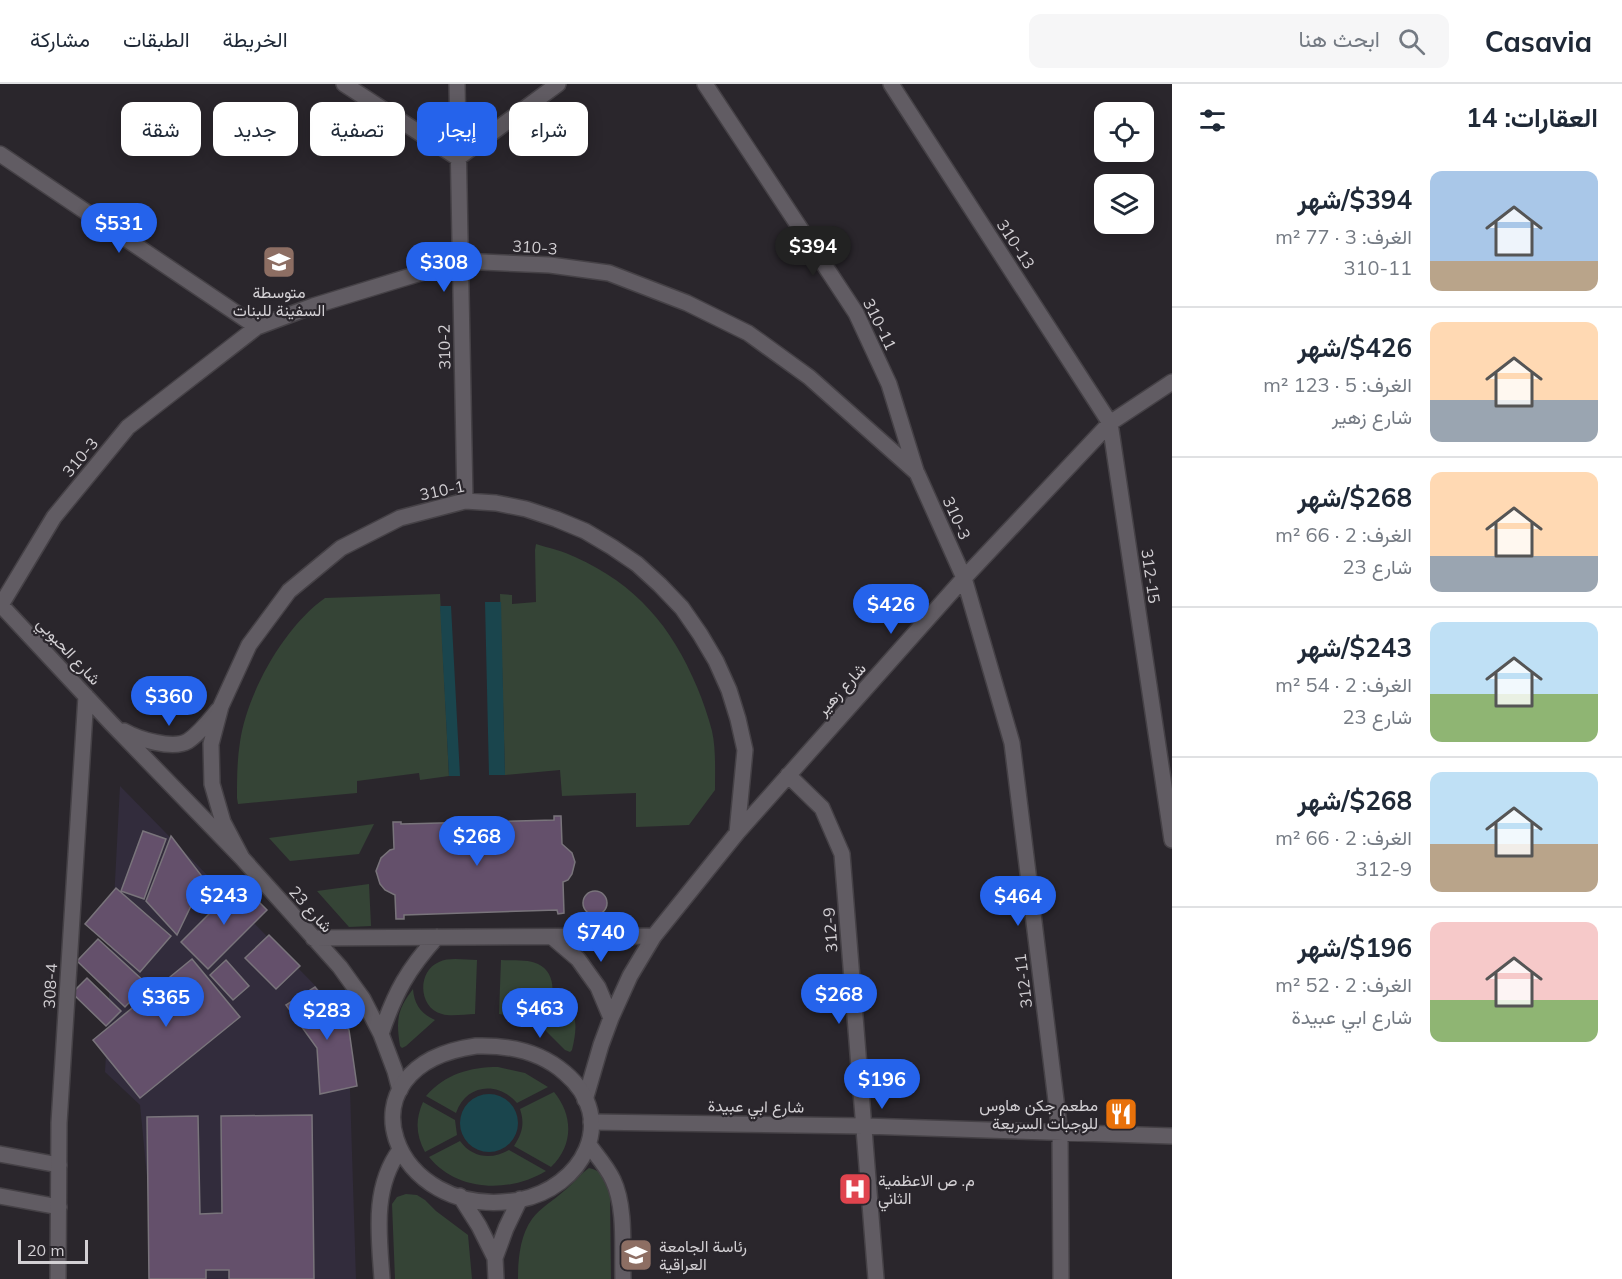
<!DOCTYPE html>
<html lang="ar">
<head>
<meta charset="utf-8">
<style>
	body { margin:0; font-family:Mulish,Vazirmatn,sans-serif; background:#f6f6f7; color:#1f2937; direction:rtl; height:100vh; display:flex; flex-direction:column; font-size:22px; white-space:nowrap }
	* { box-sizing:border-box; margin:0 }
	p { font-size:20px; color:#747a83 }
	.icon { flex:none; width:33px; height:33px; fill:none; stroke:currentColor; stroke-width:2; stroke-linecap:round; stroke-linejoin:round }
	.map { position:relative; flex:1; overflow:hidden; direction:ltr }
	.sheet { display:flex; flex-direction:column; background:#fff; width:450px }
	.sheet>* { flex:none }
	.top-card { position:absolute; left:18px; top:18px; width:570px; height:54px; direction:rtl; display:flex; gap:12px }
	.buttons { position:absolute; left:1094px; top:18px; display:grid; gap:12px }
	.buttons a { display:grid; place-items:center; width:60px; height:60px; border-radius:12px; background:#fff; box-shadow:0 3px 15px #0003; font-size:30px }
	.scale { position:absolute; left:18px; bottom:15px; width:70px; box-sizing:border-box; padding-left:6px; border:3px solid #d3d0d4; border-top:0; font-size:16px; line-height:21px; white-space:nowrap; color:#d3d0d4; -webkit-text-stroke:4px #2a262c; paint-order:stroke }
	.price { position:absolute; translate:-50% -51px; padding:0 14px; border-radius:21px; background:#2563eb; color:#fff; font-size:20px; line-height:39px; filter:drop-shadow(0 2px 3px #0008) }
	.price::after { content:''; position:absolute; left:50%; top:36px; width:18px; height:14px; margin-left:-9px; background:inherit; clip-path:polygon(0 0,100% 0,50% 100%) }
	.price.on { background:#222; color:#fff }
	ul { padding:0; list-style:none }
	li { display:flex; align-items:center; gap:18px; height:150px; padding:0 24px }
	li+li { border-top:2px solid #e0e1e3 }
	li span { display:grid; place-items:center; flex:none; width:168px; height:120px; border-radius:12px; color:#555 }
	li>.icon { margin-inline-start:auto }
	span .icon { width:72px; height:72px; fill:#fffc; stroke-width:1 }
	li b { font-size:26px }
	h2 { display:flex; justify-content:space-between; align-items:center; height:72px; padding:0 24px; font-size:26px }
	.pill { padding:0 21px; border-radius:12px; background:#fff; box-shadow:0 3px 15px #0003; font-size:21px; line-height:54px }
	.pill.on { background:#2563eb; color:#fff }
	header { display:flex; align-items:center; gap:36px; box-sizing:border-box; height:84px; padding:0 30px; background:#fff; border-bottom:2px solid #e0e1e3 }
	header strong { font-size:28px }
	nav { display:flex; gap:33px; margin-inline-start:auto; font-size:21px }
	.search { width:420px; height:54px; background:#f6f6f7; display:flex; align-items:center; gap:15px; box-sizing:border-box; padding:0 21px; border-radius:12px; color:#747a83; font-size:22px }
	main { display:flex; flex:1; min-height:0 }
	.map>svg:first-child { display:block }
	.education { fill:#322c3c }
	.green { fill:#354436 }
	.water { fill:#1a454d }
	.building { fill:#64506b; stroke:#79747b; stroke-width:1.5 }
	.lines { fill:none; stroke-linecap:round; stroke-linejoin:round }
	.service-casing { stroke:#454146; stroke-width:18 }
	.minor-casing { stroke:#454146; stroke-width:18 }
	.tertiary-casing { stroke:#454146; stroke-width:18 }
	.service { stroke:#615c63; stroke-width:15 }
	.minor { stroke:#615c63; stroke-width:15 }
	.tertiary { stroke:#615c63; stroke-width:15 }
	.labels { text-anchor:middle; stroke-width:4.5; stroke-linejoin:round; paint-order:stroke }
	.street-label { font-size:16px; fill:#d3d0d4; stroke:#2a262c }
	.poi-label { font-size:16px; fill:#d3d0d4; stroke:#2a262c; text-anchor:start }
</style>
</head>
<body>
<header>
<strong>Casavia</strong>
<div class="search"><svg class="icon" aria-label="search" viewBox="0 0 24 24"><circle cx="10" cy="10" r="6"/><path d="M15 15l6 6"/></svg>ابحث هنا</div>
<nav><a>الخريطة</a><a>الطبقات</a><a>مشاركة</a></nav>
</header>
<main>
<section class="sheet">
<h2>العقارات: 14<svg class="icon" aria-label="filters" viewBox="0 0 24 24"><path d="M4 7h16M4 17h16"/><circle cx="9" cy="7" r="2"/><circle cx="15" cy="17" r="2"/></svg></h2>
<ul>
<li><span style="background:linear-gradient(#a9c7e8 75%,#b9a48a 0)"><svg class="icon" aria-label="home" viewBox="0 0 24 24"><path d="M3 11l9-7 9 7M6 9v11h12V9"/></svg></span><div><b>$394/شهر</b><p>الغرف: 3 · 77 m²</p><p>310-11</p></div></li>
<li><span style="background:linear-gradient(#ffd9b3 65%,#9aa5b1 0)"><svg class="icon" aria-label="home" viewBox="0 0 24 24"><path d="M3 11l9-7 9 7M6 9v11h12V9"/></svg></span><div><b>$426/شهر</b><p>الغرف: 5 · 123 m²</p><p>شارع زهير</p></div></li>
<li><span style="background:linear-gradient(#ffd9b3 70%,#9aa5b1 0)"><svg class="icon" aria-label="home" viewBox="0 0 24 24"><path d="M3 11l9-7 9 7M6 9v11h12V9"/></svg></span><div><b>$268/شهر</b><p>الغرف: 2 · 66 m²</p><p>شارع 23</p></div></li>
<li><span style="background:linear-gradient(#bfe0f5 60%,#8fb573 0)"><svg class="icon" aria-label="home" viewBox="0 0 24 24"><path d="M3 11l9-7 9 7M6 9v11h12V9"/></svg></span><div><b>$243/شهر</b><p>الغرف: 2 · 54 m²</p><p>شارع 23</p></div></li>
<li><span style="background:linear-gradient(#bfe0f5 60%,#b9a48a 0)"><svg class="icon" aria-label="home" viewBox="0 0 24 24"><path d="M3 11l9-7 9 7M6 9v11h12V9"/></svg></span><div><b>$268/شهر</b><p>الغرف: 2 · 66 m²</p><p>312-9</p></div></li>
<li><span style="background:linear-gradient(#f6c9c9 65%,#8fb573 0)"><svg class="icon" aria-label="home" viewBox="0 0 24 24"><path d="M3 11l9-7 9 7M6 9v11h12V9"/></svg></span><div><b>$196/شهر</b><p>الغرف: 2 · 52 m²</p><p>شارع ابي عبيدة</p></div></li>
</ul>
</section>
<div class="map">
<svg width="1172" height="1195" viewBox="0 0 1172 1195">
	<rect width="100%" height="100%" fill="#2a262c"/>
	<path class="education" d="M120 702 342 929 349 974 356 1195H157L140 1021 105 988Z"/>
	<path class="green" d="M536 460C549 464 563 467 575 473 636 500 672 543 697 603 703 617 708 632 712 647 716 665 715 687 715 706L689 741 636 743V709L562 712 560 686 505 691 500 510 512 511V520L536 518 535 466Z
		M440 510 449 692 420 696 419 689 357 697V709L238 720 237 714C237 695 237 677 240 658 247 609 284 543 325 514Z
		M374 740 359 770 290 777 269 754Z
		M369 800 371 842 349 843 317 807Z
		M477 876 475 930C465 930 451 933 442 930 418 924 417 887 439 878 449 873 465 876 477 876Z
		M501 876C512 877 528 875 538 880 560 890 556 927 532 932 522 934 509 931 499 930Z
		M413 905C414 920 421 930 435 936L406 962 402 964 400 962C396 936 397 926 413 905Z
		M562 908C577 931 578 940 572 966L570 968 565 966 538 939C552 932 559 924 562 908Z
		M498 983 525 989 548 1003 517 1019C498 997 466 1000 456 1029L426 1012C445 990 470 983 498 983Z
		M554 1008C573 1031 574 1061 551 1083L514 1062C522 1050 525 1040 520 1025Z
		M423 1018 455 1036 457 1051 425 1068C416 1051 415 1036 423 1018Z
		M460 1057C472 1074 492 1076 509 1066L546 1087C510 1109 457 1108 429 1073Z
		M589 1084C602 1086 607 1097 610 1109L611 1195H518C518 1175 520 1152 532 1135 540 1124 554 1116 564 1107 573 1100 579 1091 589 1084Z
		M406 1110 417 1111 425 1116 436 1127 468 1151 472 1195H395L392 1120 397 1113Z"/>
	<path class="water" d="M485 518H501L505 691H489Z
		M440 522H451L460 692H449Z
		M460 1039a29 29 0 1 1 58 0a29 29 0 1 1-58 0Z"/>
	<path class="building" d="M554 732H561L562 760 572 769 575 778 572 790 568 796 563 798 564 829 558 830 557 826 404 831V835H396L395 811 385 806 380 800 376 787 381 774 390 766 394 765 393 738H401V740L554 736Z
		M143 747 166 755 144 815 121 807Z
		M171 752 204 795 177 851 146 817Z
		M240 799 267 826 208 885 181 858Z
		M116 804 171 852 140 888 85 840Z
		M583 819a12 12 0 1 1 24 0a12 12 0 1 1-24 0Z
		M269 851 300 882 276 905 245 874Z
		M98 855 147 900 125 923 77 877Z
		M192 875 240 933 140 1014 93 956Z
		M226 876 249 902 233 916 210 891Z
		M87 894 121 927 106 942 72 909Z
		M315 903 349 946 357 1002 320 1010 317 964 286 921Z
		M312 1031 314 1195H229V1186H206V1195H149L147 1033 198 1032 200 1130 222 1129 221 1032Z"/>
	<g class="lines">
		<defs>
			<path id="service" d="M0 1070 59 1081
				M0 1112 59 1123"/>
			<path id="minor" d="M344 0 458 74 558 0
				M457 0 465 417
				M705 0 856 229 889 300 916 387
				M891 0 1110 339 1172 756
				M0 70 257 243
				M0 520 111 639 242 774 340 883 363 915 381 950 395 987 400 1006
				M1 521 54 433 128 343 257 243 313 222 460 177 550 181 609 189 687 219 748 249 809 293 917 389 964 494 1012 659 1060 1049 1061 1195
				M124 647C138 655 173 666 188 657 200 649 209 637 218 626
				M788 691 822 724 842 770 876 1195
				M242 774 223 738 212 700 211 660 221 622 249 561 289 507 341 464 400 434 465 417 496 419 526 425 556 435 585 447 612 463 637 480 660 501 682 524 700 550 716 577 729 606 738 635 745 666 737 749
				M552 853 578 875 598 903 611 934
				M313 854 654 852
				M381 950C395 908 408 885 437 853
				M585 1016 601 961 611 934 630 892 654 852 737 749 964 494 1110 339 1172 298
				M591 1038 864 1042 1172 1052
				M58 1195 59 1039 86 612"/>
			<path id="tertiary" d="M476 962C508 961 540 967 565 989 620 1036 582 1104 519 1116 392 1139 333 982 476 962Z
				M589 1061C597 1072 607 1083 613 1096 626 1123 622 1165 623 1195
				M460 1112 479 1142 495 1174
				M382 1195C379 1151 372 1104 400 1066
				M496 1195 495 1174 506 1144 520 1115"/>
		</defs>
		<use href="#service" class="service-casing"/>
		<use href="#minor" class="minor-casing"/>
		<use href="#tertiary" class="tertiary-casing"/>
		<use href="#service" class="service"/>
		<use href="#minor" class="minor"/>
		<use href="#tertiary" class="tertiary"/>
	</g>
	<defs>
		<symbol id="school-square" viewBox="-11 -11 22 22"><rect x="-9" y="-9" width="18" height="18" rx="4" fill="#8d6e63" stroke="#2a262c"/><path d="M0-5L7-2L0 1L-7-2ZM-4 1L0 2.5L4 1V4Q0 6-4 4Z" fill="#fff"/></symbol>
		<symbol id="restaurant-square" viewBox="-11 -11 22 22"><rect x="-9" y="-9" width="18" height="18" rx="4" fill="#e8710a" stroke="#2a262c"/><path d="M-5-6h1v4h1v-4h1v4h1v-4h1v5L-1.5 .5V6h-2V.5L-5-1ZM5-6V6H3V1.5H1.5Q1.5-4 5-6Z" fill="#fff"/></symbol>
		<symbol id="hospital-square" viewBox="-11 -11 22 22"><rect x="-9" y="-9" width="18" height="18" rx="4" fill="#e0444e" stroke="#2a262c"/><path d="M-5-5h3v3.5h4V-5h3V5h-3V1.5h-4V5h-3Z" fill="#fff"/></symbol>
		<symbol id="university-square" viewBox="-11 -11 22 22"><rect x="-9" y="-9" width="18" height="18" rx="4" fill="#8d6e63" stroke="#2a262c"/><path d="M0-5L7-2L0 1L-7-2ZM-4 1L0 2.5L4 1V4Q0 6-4 4Z" fill="#fff"/></symbol>
	</defs>
	<g fill-rule="evenodd">
		<use href="#school-square" x="260" y="159" width="38" height="38"/>
		<use href="#restaurant-square" x="1102" y="1011" width="38" height="38"/>
		<use href="#hospital-square" x="836" y="1086" width="38" height="38"/>
		<use href="#university-square" x="617" y="1152" width="38" height="38"/>
	</g>
	<g class="labels">
		<g class="street-label">
			<text transform="translate(1016 160) rotate(57)" y="6">310-13</text>
			<text transform="translate(535 163) rotate(4)" y="6">310-3</text>
			<text transform="translate(880 240) rotate(64)" y="6">310-11</text>
			<text transform="translate(444 263) rotate(-91)" y="6">310-2</text>
			<text transform="translate(80 373) rotate(-50)" y="6">310-3</text>
			<text transform="translate(442 406) rotate(-12)" y="6">310-1</text>
			<text transform="translate(957 434) rotate(66)" y="6">310-3</text>
			<text transform="translate(1151 492) rotate(82)" y="6">312-15</text>
			<text transform="translate(69 567) rotate(47)" y="6">شارع الحبوبي</text>
			<text transform="translate(841 605) rotate(-48)" y="6">شارع زهير</text>
			<text transform="translate(311 825) rotate(48)" y="6">شارع 23</text>
			<text transform="translate(830 846) rotate(-94)" y="6">312-9</text>
			<text transform="translate(1023 897) rotate(-97)" y="6">312-11</text>
			<text transform="translate(50 902) rotate(-87)" y="6">308-4</text>
			<text transform="translate(756 1022) rotate(1)" y="6">شارع ابي عبيدة</text>
		</g>
		<g class="poi-label">
			<text x="279" y="214" text-anchor="middle">متوسطة<tspan x="279" dy="18">السفينة للبنات</tspan></text>
			<text x="1098" y="1027" text-anchor="end">مطعم جكن هاوس<tspan x="1098" dy="18">للوجبات السريعة</tspan></text>
			<text x="878" y="1102">م. ص الاعظمية<tspan x="878" dy="18">الثاني</tspan></text>
			<text x="659" y="1168">رئاسة الجامعة<tspan x="659" dy="18">العراقية</tspan></text>
		</g>
	</g>
</svg>
<div class="buttons">
<a><svg class="icon" aria-label="locate" viewBox="0 0 24 24"><circle cx="12" cy="12" r="6"/><path d="M12 2v4M12 18v4M2 12h4M18 12h4"/></svg></a>
<a><svg class="icon" aria-label="layers" viewBox="0 0 24 24"><path d="M12 4l9 5-9 5-9-5zM3 14l9 5 9-5"/></svg></a>
</div>
<div class="scale">20 m</div>
<b class="price" style="left:119px;top:170px">$531</b>
<b class="price on" style="left:813px;top:193px">$394</b>
<b class="price" style="left:444px;top:209px">$308</b>
<b class="price" style="left:891px;top:551px">$426</b>
<b class="price" style="left:169px;top:643px">$360</b>
<b class="price" style="left:477px;top:783px">$268</b>
<b class="price" style="left:224px;top:842px">$243</b>
<b class="price" style="left:1018px;top:843px">$464</b>
<b class="price" style="left:601px;top:879px">$740</b>
<b class="price" style="left:839px;top:941px">$268</b>
<b class="price" style="left:166px;top:944px">$365</b>
<b class="price" style="left:540px;top:955px">$463</b>
<b class="price" style="left:327px;top:957px">$283</b>
<b class="price" style="left:882px;top:1026px">$196</b>
<div class="top-card">
<a class="pill">شراء</a>
<a class="pill on">إيجار</a>
<a class="pill">تصفية</a>
<a class="pill">جديد</a>
<a class="pill">شقة</a>
</div>
</div>
</main>
</body>
</html>
